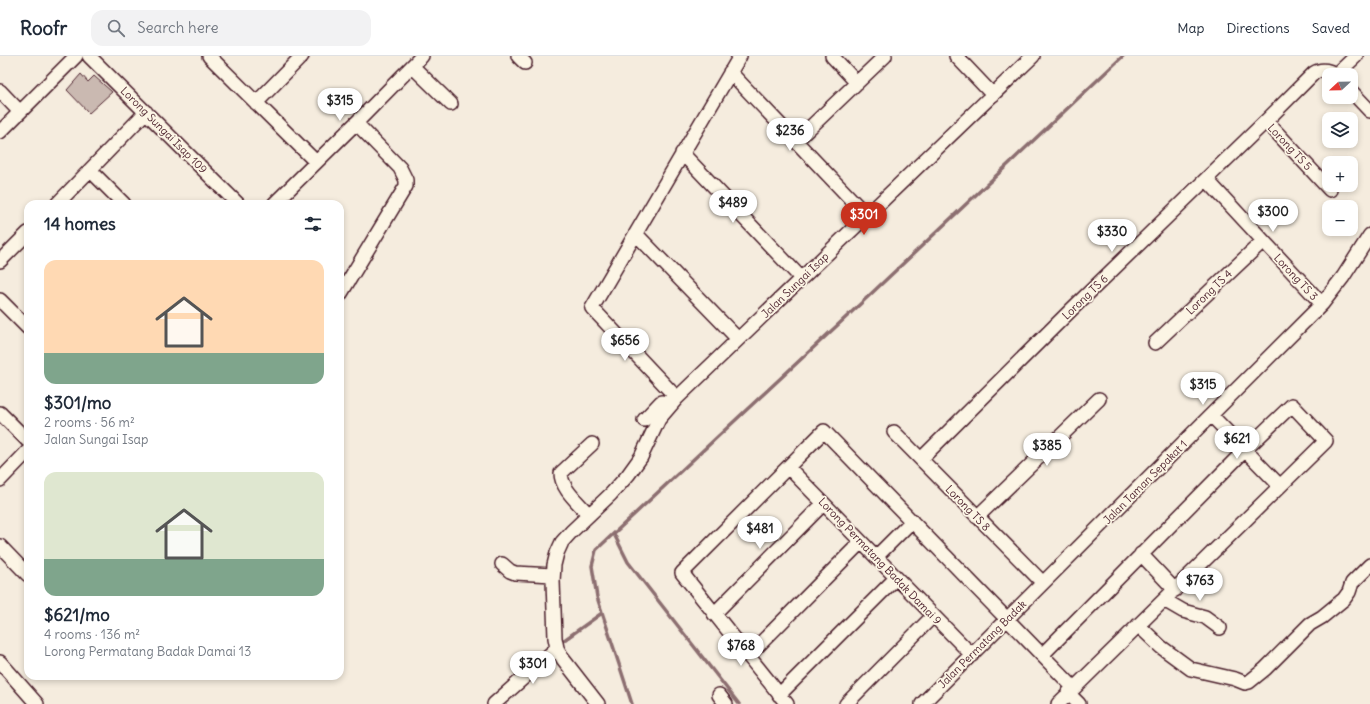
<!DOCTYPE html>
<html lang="en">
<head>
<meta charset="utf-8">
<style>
	body { margin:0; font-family:Delius,sans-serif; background:#f2f2f3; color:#1f2937; height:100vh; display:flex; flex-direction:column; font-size:15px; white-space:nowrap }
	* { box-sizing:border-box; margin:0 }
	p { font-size:13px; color:#747a83 }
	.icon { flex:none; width:22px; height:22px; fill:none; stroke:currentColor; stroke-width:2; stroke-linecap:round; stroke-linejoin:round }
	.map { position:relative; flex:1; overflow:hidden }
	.drawer { position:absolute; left:24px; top:144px; width:320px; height:480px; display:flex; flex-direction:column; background:#fff; border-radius:12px; box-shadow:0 2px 6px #0003 }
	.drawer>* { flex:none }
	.needle { width:26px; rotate:248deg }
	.fabs { position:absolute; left:1322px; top:12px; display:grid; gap:8px }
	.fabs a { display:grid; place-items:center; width:36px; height:36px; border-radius:8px; background:#fff; box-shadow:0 2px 6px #0003; font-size:20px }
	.price { position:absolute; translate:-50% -34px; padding:0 9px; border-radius:14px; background:#fff; color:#222; font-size:13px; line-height:26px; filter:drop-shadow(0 1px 2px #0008) }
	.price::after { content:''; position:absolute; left:50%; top:24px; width:12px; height:9px; margin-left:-6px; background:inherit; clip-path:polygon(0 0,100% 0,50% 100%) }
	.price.current { background:#c8321e; color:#fff }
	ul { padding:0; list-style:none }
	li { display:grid; align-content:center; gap:8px; height:212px; padding:0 20px }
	li span { display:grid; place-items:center; height:124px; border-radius:12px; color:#555 }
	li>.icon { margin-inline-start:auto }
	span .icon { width:72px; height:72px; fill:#fffc; stroke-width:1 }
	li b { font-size:17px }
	h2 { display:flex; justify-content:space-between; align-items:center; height:48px; padding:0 20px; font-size:17px }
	header { display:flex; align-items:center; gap:24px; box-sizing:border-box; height:56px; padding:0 20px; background:#fff; border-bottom:1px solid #e0e1e3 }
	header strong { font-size:19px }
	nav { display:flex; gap:22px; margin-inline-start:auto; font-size:14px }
	.search { width:280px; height:36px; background:#f2f2f3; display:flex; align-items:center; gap:10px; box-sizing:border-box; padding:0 14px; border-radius:12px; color:#747a83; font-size:15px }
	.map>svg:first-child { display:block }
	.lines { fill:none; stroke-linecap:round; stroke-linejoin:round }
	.stream { stroke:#8c6e70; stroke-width:3.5 }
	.building { fill:#cab9b1; stroke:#4a1f2b }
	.minor-casing { stroke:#4a1f2b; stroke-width:16 }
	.minor { stroke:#fcf5e5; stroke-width:13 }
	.labels { text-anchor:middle; stroke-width:3.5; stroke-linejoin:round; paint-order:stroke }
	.street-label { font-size:11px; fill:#4a1f2b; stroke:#fcf5e5 }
</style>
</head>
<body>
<header>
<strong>Roofr</strong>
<div class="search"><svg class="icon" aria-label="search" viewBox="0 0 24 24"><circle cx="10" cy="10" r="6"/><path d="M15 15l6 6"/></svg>Search here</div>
<nav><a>Map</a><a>Directions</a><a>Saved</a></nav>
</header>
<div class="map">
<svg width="1370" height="648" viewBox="0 0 1370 648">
	<rect width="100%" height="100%" fill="#f5ecde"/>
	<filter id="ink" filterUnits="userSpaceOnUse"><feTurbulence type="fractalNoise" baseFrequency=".025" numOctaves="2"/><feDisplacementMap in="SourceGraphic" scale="8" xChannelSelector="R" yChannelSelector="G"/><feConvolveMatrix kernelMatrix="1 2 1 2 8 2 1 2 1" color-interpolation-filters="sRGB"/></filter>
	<g filter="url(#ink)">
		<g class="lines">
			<path class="stream" d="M614 478 628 506 739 648
				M560 587 602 557
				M632 648 597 541 592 510 596 494 856 252 1123 0"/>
		</g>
		<path class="building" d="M81 18 88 26 94 20 112 36 89 57 67 34Z"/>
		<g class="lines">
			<defs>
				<path id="minor" d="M89 0 238 148
					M209 0 316 106
					M518 0 525 7
					M832 0 857 27
					M956 0 993 39
					M412 10 451 48
					M730 16 867 160
					M1336 19 1356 0
					M0 35 20 56
					M1351 35 1370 55
					M256 47 302 0
					M1266 65 1330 134
					M0 76 76 0
					M796 85 885 0
					M682 97 801 222
					M90 114 124 148
					M1206 123 1322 248
					M57 148 146 56
					M274 148 356 67 422 0
					M636 178 738 283
					M0 205 28 177
					M340 239 406 130V124L400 112 356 67
					M0 244 28 272
					M1155 287 1263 185
					M677 342 592 252 740 0
					M0 357 28 385
					M1211 359 1280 430
					M644 364 661 346 672 348
					M894 376 1043 527
					M921 403 1071 254 1266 65 1314 17C1322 12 1329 14 1337 19
					M788 411 972 599
					M0 424 28 395
					M589 459C579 447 561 433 561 417L592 388
					M977 461 1099 343
					M0 490 28 519
					M1141 498 1175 534
					M876 501 912 465
					M502 508 510 515 515 517 553 519
					M1164 544 1183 555 1205 561 1220 572
					M714 558 823 448
					M1138 569 1161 591 1191 613 1235 623 1245 627 1249 626 1265 613 1310 568 1322 561 1344 543 1349 536 1352 527 1370 509
					M1042 599 1245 394 1292 349 1326 385 1058 648
					M748 600 861 486
					M0 606 37 648
					M1068 637 1079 648
					M719 639 726 648
					M779 639 896 522
					M494 648 557 592
					M598 648 563 603 557 592 555 582 553 525 554 509 557 497 562 486 571 476 611 438 628 419 641 401 659 363 677 342 1033 0
					M787 648 682 517 824 375 1074 632
					M846 648 933 560
					M922 648 1322 248 1343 221 1370 179"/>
			</defs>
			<use href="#minor" class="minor-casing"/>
			<use href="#minor" class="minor"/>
		</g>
	</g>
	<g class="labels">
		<g class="street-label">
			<text transform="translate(164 74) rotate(45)" y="4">Lorong Sungai Isap 109</text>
			<text transform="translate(1290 91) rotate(47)" y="4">Lorong TS 5</text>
			<text transform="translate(1296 221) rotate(47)" y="4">Lorong TS 3</text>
			<text transform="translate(795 229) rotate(-44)" y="4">Jalan Sungai Isap</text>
			<text transform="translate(1209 236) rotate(-44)" y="4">Lorong TS 4</text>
			<text transform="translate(1085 241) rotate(-44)" y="4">Lorong TS 6</text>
			<text transform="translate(1145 426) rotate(-45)" y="4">Jalan Taman Sepakat 1</text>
			<text transform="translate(968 452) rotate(46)" y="4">Lorong TS 8</text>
			<text transform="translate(880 505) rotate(46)" y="4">Lorong Permatang Badak Damai 9</text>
			<text transform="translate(982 588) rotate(-45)" y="4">Jalan Permatang Badak</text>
		</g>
	</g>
</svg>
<div class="fabs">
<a><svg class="needle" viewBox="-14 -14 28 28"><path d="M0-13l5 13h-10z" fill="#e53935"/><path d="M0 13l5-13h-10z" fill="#747a83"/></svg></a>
<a><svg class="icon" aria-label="layers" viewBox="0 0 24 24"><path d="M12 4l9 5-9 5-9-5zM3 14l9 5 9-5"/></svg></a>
<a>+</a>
<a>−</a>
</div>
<b class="price" style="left:340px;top:66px">$315</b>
<b class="price" style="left:790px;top:96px">$236</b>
<b class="price" style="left:733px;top:168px">$489</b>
<b class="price" style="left:1273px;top:177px">$300</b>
<b class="price current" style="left:864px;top:180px">$301</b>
<b class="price" style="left:1112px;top:197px">$330</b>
<b class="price" style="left:625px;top:306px">$656</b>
<b class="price" style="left:1203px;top:350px">$315</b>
<b class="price" style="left:1237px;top:404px">$621</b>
<b class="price" style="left:1047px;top:411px">$385</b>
<b class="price" style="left:760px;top:494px">$481</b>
<b class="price" style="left:1200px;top:546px">$763</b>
<b class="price" style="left:741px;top:611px">$768</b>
<b class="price" style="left:533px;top:629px">$301</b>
<section class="drawer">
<h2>14 homes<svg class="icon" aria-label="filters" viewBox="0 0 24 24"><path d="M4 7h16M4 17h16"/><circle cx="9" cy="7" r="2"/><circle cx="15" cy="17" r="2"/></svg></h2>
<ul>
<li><span style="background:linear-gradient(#ffd9b3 75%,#7fa58c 0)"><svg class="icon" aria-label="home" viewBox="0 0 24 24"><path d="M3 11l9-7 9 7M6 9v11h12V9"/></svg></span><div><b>$301/mo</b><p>2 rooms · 56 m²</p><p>Jalan Sungai Isap</p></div></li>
<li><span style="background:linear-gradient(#dfe7d0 70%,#7fa58c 0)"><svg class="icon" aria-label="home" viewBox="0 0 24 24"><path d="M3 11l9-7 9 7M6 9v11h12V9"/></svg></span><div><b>$621/mo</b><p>4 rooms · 136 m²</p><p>Lorong Permatang Badak Damai 13</p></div></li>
</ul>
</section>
</div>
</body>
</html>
